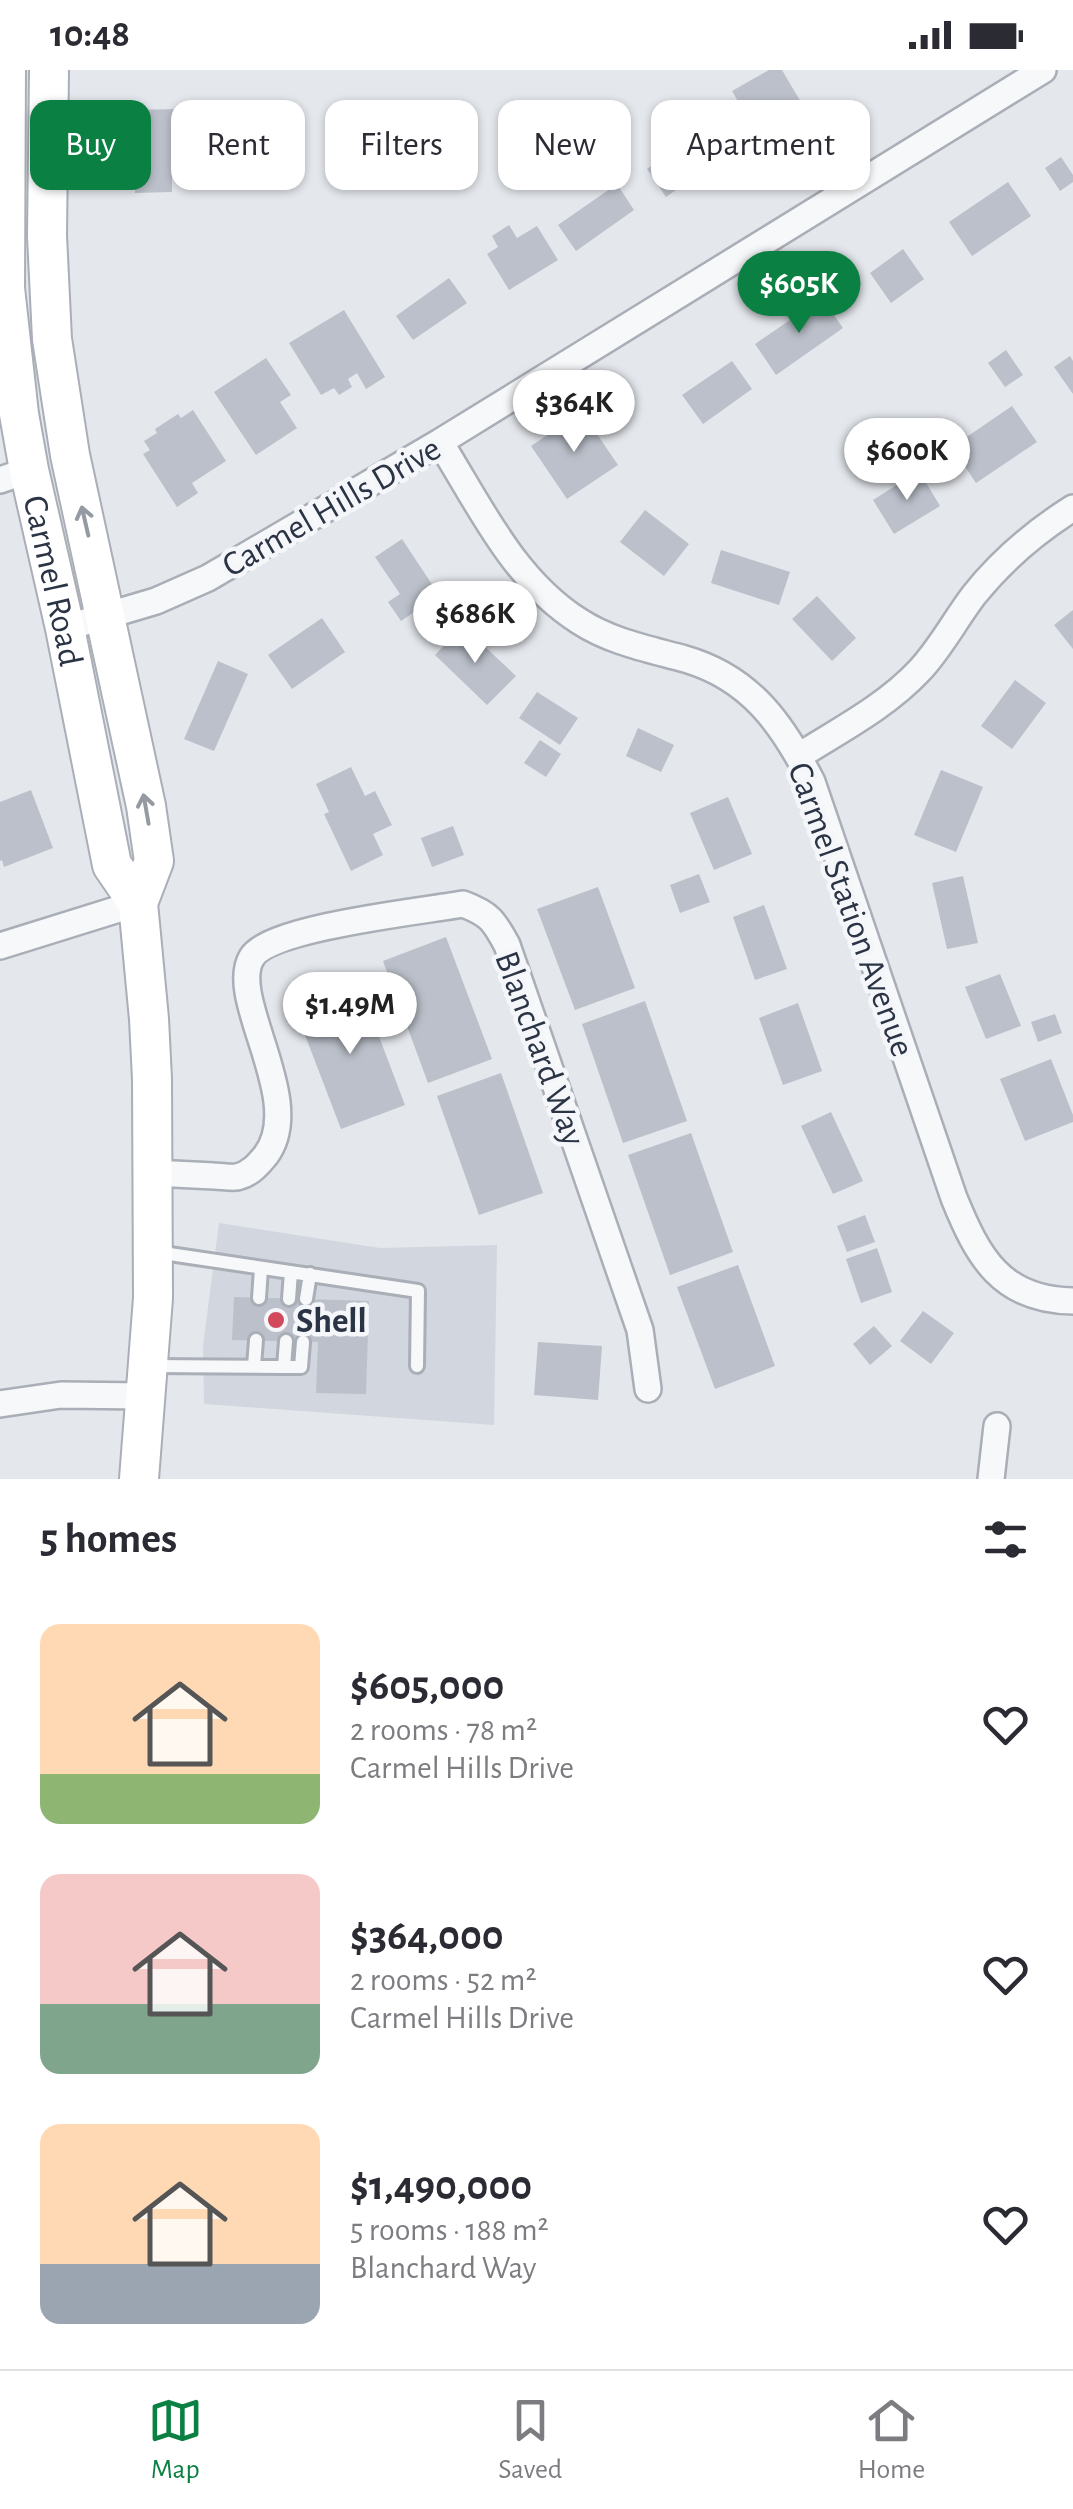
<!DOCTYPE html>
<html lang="en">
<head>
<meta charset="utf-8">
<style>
	body { margin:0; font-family:"Alegreya Sans",sans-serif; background:#f7f7f7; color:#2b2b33; height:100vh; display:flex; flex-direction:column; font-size:38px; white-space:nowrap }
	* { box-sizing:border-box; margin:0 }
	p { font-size:32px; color:#7c7c81 }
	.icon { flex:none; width:55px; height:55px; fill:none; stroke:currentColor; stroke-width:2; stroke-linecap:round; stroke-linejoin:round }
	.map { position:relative; height:1409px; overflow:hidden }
	.sheet { display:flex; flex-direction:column; background:#fff; flex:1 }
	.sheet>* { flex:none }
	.hud { position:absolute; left:30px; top:30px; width:1015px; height:90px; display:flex; gap:20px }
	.price { position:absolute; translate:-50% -85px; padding:0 22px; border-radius:35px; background:#fff; color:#222; font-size:32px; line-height:65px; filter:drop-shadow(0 2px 5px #0008) }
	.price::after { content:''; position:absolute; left:50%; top:60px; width:30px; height:22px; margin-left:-15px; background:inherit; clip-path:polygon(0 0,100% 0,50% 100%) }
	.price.selected { background:#0b8043; color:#fff }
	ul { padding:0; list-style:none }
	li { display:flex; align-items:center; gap:30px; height:250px; padding:0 40px }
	li span { display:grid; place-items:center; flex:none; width:280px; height:200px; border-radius:20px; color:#555 }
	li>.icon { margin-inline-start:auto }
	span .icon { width:120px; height:120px; fill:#fffc; stroke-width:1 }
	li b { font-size:42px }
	h2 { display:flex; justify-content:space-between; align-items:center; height:120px; padding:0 40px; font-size:42px }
	.tag { padding:0 35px; border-radius:20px; background:#fff; box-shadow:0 2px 8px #0004; font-size:35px; line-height:90px }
	.tag.selected { background:#0b8043; color:#fff }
	.status { display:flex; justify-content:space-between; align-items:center; height:70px; padding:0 50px; background:#fff; direction:ltr }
	.status svg { height:28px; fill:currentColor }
	.menu { display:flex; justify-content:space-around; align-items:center; height:140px; border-top:2px solid #e1e1e2; background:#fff; font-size:28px; color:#7c7c81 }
	.menu a { display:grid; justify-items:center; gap:5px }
	.menu .selected { color:#0b8043 }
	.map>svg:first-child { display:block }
	.built { fill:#d2d6de }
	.building { fill:#bbc0ca }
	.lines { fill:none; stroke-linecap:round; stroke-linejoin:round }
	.lane-casing { stroke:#a9aeb7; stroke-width:18 }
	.street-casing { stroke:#a9aeb7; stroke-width:30 }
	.secondary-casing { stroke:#a9aeb7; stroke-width:42 }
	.lane { stroke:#f7f8fa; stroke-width:12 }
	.street { stroke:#f7f8fa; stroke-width:25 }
	.secondary { stroke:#fff; stroke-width:38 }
	.oneway { stroke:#959aa2 }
	.poi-dot { fill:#d1495b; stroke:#f4f6f9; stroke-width:4 }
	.labels { text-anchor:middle; stroke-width:9; stroke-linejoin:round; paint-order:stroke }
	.street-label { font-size:35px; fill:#2b3445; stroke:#f4f6f9 }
	.poi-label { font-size:35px; font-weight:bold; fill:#2b3445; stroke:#f4f6f9; text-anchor:start }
</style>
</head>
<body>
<div class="status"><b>10:48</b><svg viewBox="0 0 49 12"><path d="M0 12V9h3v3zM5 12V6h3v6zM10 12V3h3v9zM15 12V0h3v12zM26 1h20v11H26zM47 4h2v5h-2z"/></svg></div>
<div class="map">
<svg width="1073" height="1409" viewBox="0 0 1073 1409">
	<rect width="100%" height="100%" fill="#e4e7ec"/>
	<path class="built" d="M219 1153 380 1178 497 1175 494 1355 204 1334 203 1276Z"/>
	<path class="building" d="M769 0H782L802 34 755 61 732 21Z
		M176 39 177 72 200 71 201 104H172V122L135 123V40Z
		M702 60 721 88 666 127 647 99Z
		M1061 87 1073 105V112L1060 121 1045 98Z
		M1008 112 1031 146 972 186 949 152Z
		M617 114 634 140 576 181 558 155Z
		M509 155 517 168 537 156 558 190 509 220 487 184 498 177 492 166Z
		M903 179 924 209 891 233 870 203Z
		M449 208 467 233 413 270 396 246Z
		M822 228 843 258 776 305 755 274Z
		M344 240 385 307 366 319 357 303 348 309 352 317 339 325 334 318 321 325 289 273Z
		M1006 280 1023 305 1005 317 988 293Z
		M1070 286 1073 291V324L1054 297Z
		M266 288 291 325 280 332 297 358 256 385 214 322Z
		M732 291 752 319 703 354 682 325Z
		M1012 336 1037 372 976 413 952 377Z
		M193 340 226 391 192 413 198 423 177 437 143 384 150 380 144 371 157 363 155 359 178 344 181 348Z
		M582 342 618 395 567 429 531 376Z
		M919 401 940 436 894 464 873 430Z
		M645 440 689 474 664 506 620 472Z
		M402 469 439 525 401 551 388 532 400 524 375 487Z
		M721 480 790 502 779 535 711 513Z
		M817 526 856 568 832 591 792 549Z
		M1073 540V579L1054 555Z
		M322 548 345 582 292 619 268 585Z
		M463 556 516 606 487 635 435 585Z
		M218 591 248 604 214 681 184 669Z
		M1015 610 1046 633 1012 679 981 656Z
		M537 622 578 648 560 675 519 648Z
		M638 658 674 675 661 702 626 686Z
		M540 670 561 684 546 707 524 693Z
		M351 697 365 726 375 721 392 755 373 764 383 785 351 801 324 744 329 742 316 714Z
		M941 700 983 717 956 782 914 765Z
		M31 720 53 778 4 797 2 790 0 791V732Z
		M728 727 752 784 714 800 690 743Z
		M453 756 464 785 432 797 421 768Z
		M699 804 710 832 680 843 670 815Z
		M963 806 978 873 947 879 932 813Z
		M598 817 635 918 575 940 537 839Z
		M764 835 787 899 755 910 733 847Z
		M446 867 492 989 428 1013 383 891Z
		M1000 904 1021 956 986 969 965 917Z
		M359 914 405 1035 341 1059 295 939Z
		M645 931 687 1051 623 1073 582 954Z
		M798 933 822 1001 783 1015 759 948Z
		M1055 944 1062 963 1038 972 1031 952Z
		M1051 989 1073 1045V1052L1025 1071 1000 1009Z
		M501 1003 543 1123 479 1145 437 1026Z
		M831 1042 863 1111 833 1124 801 1056Z
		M691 1063 733 1182 670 1205 628 1085Z
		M865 1145 875 1172 847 1182 837 1156Z
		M877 1178 892 1222 861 1233 846 1189Z
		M738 1195 775 1296 715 1319 677 1217Z
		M234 1227 369 1231 366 1324 316 1323 318 1272 232 1270Z
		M923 1241 954 1263 931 1294 900 1271Z
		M874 1256 892 1276 870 1295 853 1274Z
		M538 1272 602 1276 598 1330 534 1325Z"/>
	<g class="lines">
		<defs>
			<path id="lane" d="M156 1182 418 1221 417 1296
				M259 1228 261 1199
				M289 1229 291 1202
				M306 1229 310 1204
				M149 1296 284 1297 286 1271
				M254 1296 256 1270
				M284 1297H301L303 1272"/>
			<path id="street" d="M440 372C480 436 513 509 579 551 611 572 649 579 685 589 751 608 783 655 812 712L954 1128C978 1187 1001 1230 1073 1231
				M0 410 29 400
				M65 558 156 531 208 508 440 372 1043 0
				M799 686C840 660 885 637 919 601 940 579 955 550 974 525 1002 490 1035 462 1073 438
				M0 876 138 833
				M153 1103C173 1104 194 1105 214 1106 221 1106 230 1108 237 1107 250 1104 258 1095 266 1085 307 1030 226 928 252 887 271 857 424 841 463 834 490 844 494 851 507 875L640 1260 648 1319
				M0 1334 61 1325 144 1326
				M991 1409 997 1356"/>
			<g id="secondary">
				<path id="s1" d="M6 0 5 218 19 344 29 400 65 558 112 795 138 833"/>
				<path d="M49 0 47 166 52 269 70 385 146 736 154 791 138 833 149 949 152 1009 153 1228 139 1409"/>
			</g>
		</defs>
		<use href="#lane" class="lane-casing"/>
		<use href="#street" class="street-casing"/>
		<use href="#secondary" class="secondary-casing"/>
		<use href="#lane" class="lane"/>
		<use href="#street" class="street"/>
		<use href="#secondary" class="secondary"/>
	</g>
	<defs><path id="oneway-shaft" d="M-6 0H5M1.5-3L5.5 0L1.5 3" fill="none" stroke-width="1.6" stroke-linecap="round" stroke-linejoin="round" transform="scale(2.5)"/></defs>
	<g class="oneway">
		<use href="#oneway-shaft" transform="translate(85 451) rotate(-103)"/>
		<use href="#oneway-shaft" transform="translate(146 739) rotate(-100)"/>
	</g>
	<circle class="poi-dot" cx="276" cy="1250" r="10"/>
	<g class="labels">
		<g class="street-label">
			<text transform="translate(331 436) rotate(-30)" y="12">Carmel Hills Drive</text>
			<text dy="12" stroke="none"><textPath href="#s1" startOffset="515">Carmel Road</textPath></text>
			<text transform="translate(852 839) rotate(70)" y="12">Carmel Station Avenue</text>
			<text transform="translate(541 978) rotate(70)" y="12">Blanchard Way</text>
		</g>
		<g class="poi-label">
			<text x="296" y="1262">Shell</text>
		</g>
	</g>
</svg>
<b class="price selected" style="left:799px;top:266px">$605K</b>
<b class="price" style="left:574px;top:385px">$364K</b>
<b class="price" style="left:907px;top:433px">$600K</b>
<b class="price" style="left:475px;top:596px">$686K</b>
<b class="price" style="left:350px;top:987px">$1.49M</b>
<div class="hud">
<a class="tag selected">Buy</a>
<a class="tag">Rent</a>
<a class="tag">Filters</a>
<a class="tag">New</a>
<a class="tag">Apartment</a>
</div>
</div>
<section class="sheet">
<h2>5 homes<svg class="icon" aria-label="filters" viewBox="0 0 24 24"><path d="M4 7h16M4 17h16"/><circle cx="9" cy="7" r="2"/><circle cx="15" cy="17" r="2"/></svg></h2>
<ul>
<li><span style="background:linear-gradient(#ffd9b3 75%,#8fb573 0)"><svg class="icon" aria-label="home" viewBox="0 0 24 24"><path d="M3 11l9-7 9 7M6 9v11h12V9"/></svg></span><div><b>$605,000</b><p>2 rooms · 78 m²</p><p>Carmel Hills Drive</p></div><svg class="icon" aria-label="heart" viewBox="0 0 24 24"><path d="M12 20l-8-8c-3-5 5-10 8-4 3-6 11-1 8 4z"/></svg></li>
<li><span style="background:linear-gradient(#f6c9c9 65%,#7fa58c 0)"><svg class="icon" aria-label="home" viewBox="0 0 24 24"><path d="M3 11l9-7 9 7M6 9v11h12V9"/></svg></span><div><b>$364,000</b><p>2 rooms · 52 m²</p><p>Carmel Hills Drive</p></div><svg class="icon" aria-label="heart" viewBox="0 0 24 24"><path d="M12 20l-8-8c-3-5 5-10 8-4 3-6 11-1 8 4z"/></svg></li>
<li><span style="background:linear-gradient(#ffd9b3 70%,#9aa5b1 0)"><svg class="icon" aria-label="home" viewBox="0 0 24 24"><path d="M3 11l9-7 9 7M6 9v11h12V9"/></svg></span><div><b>$1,490,000</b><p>5 rooms · 188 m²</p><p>Blanchard Way</p></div><svg class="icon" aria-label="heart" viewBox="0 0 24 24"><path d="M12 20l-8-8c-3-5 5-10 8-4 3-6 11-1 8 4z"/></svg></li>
</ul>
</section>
<nav class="menu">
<a class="selected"><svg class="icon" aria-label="map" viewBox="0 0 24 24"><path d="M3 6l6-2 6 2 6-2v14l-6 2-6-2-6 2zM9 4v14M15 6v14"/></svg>Map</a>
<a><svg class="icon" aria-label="saved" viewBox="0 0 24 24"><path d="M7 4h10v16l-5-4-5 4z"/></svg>Saved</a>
<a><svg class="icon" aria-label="home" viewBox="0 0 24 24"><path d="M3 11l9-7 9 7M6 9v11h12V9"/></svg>Home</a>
</nav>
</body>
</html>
